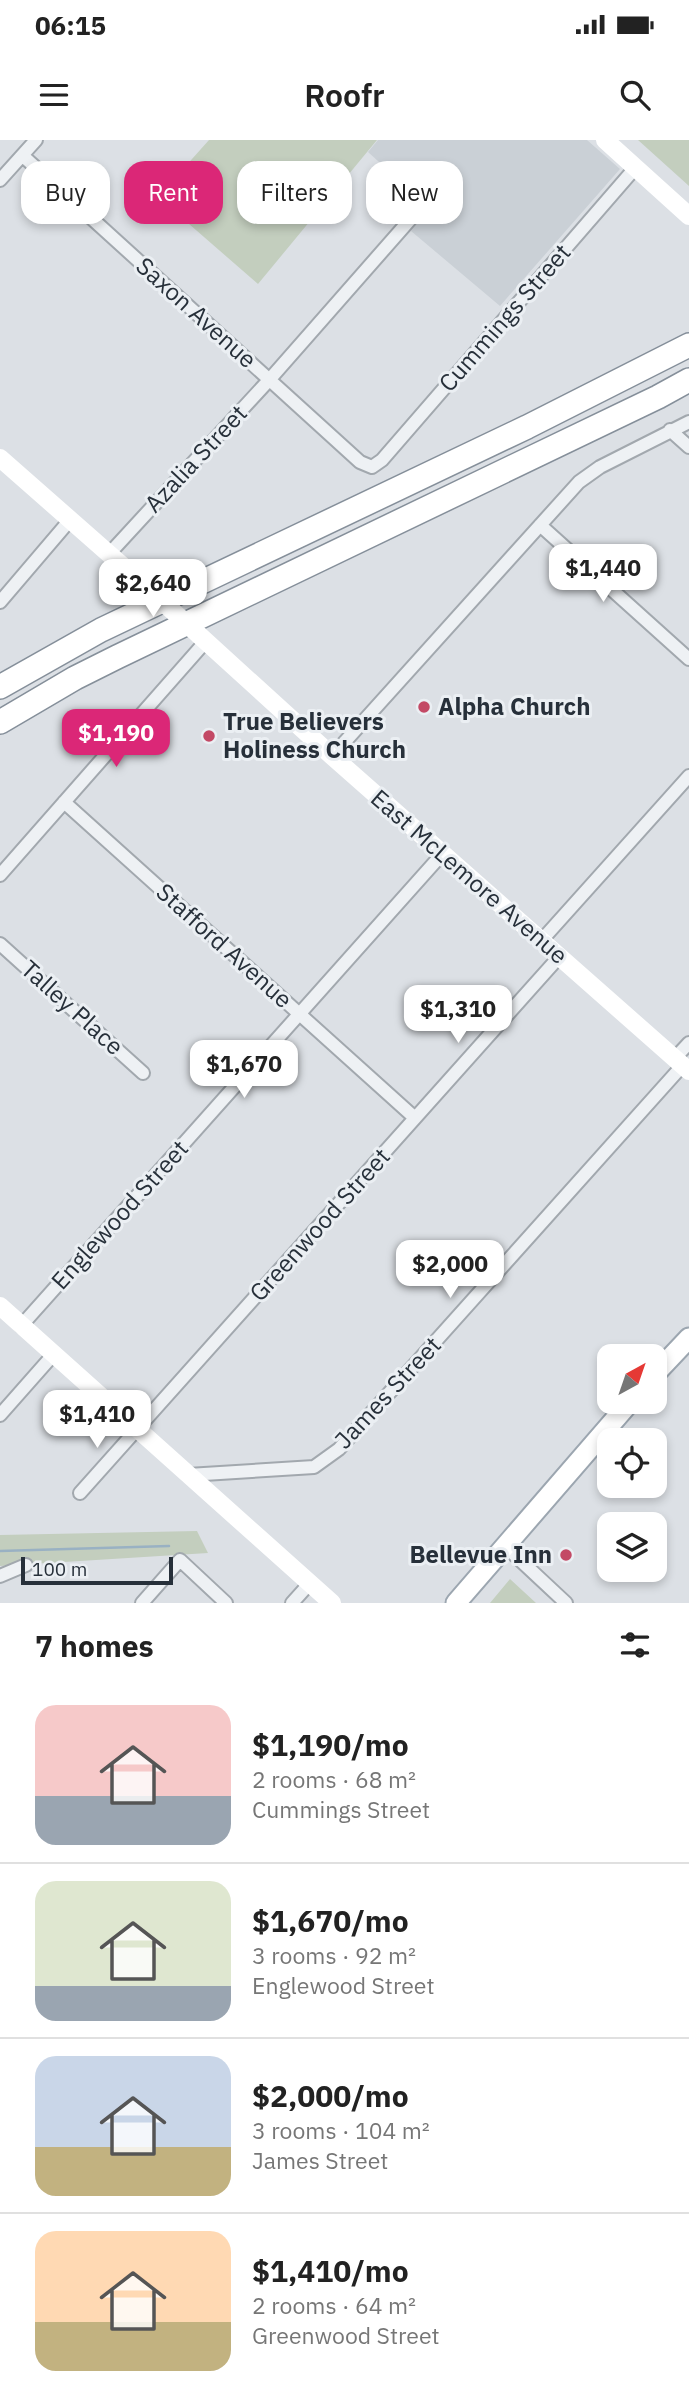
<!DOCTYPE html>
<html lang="en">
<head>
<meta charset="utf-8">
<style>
	body { margin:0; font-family:"IBM Plex Sans",sans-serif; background:#f6f6f6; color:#222; height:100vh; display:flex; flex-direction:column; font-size:26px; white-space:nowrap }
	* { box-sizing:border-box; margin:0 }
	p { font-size:23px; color:#767676 }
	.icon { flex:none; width:38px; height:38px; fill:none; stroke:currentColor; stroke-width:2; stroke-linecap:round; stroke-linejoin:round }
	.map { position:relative; height:1463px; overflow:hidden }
	.details { display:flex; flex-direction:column; background:#fff; flex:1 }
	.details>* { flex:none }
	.guide { position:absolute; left:21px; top:21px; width:648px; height:63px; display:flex; gap:14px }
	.needle { width:46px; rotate:40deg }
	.fabs { position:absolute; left:597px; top:1204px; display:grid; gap:14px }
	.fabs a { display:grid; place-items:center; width:70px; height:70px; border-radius:14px; background:#fff; box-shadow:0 4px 10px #0003; font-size:35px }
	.scale { position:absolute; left:21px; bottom:18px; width:152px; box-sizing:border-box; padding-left:7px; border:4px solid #27303a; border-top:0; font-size:19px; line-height:24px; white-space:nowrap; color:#27303a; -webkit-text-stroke:5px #ebeff3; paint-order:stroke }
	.price { position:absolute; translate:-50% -60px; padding:0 16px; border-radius:14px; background:#fff; color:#222; font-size:23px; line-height:46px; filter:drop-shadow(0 2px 4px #0008) }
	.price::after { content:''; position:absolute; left:50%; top:42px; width:21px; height:16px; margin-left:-10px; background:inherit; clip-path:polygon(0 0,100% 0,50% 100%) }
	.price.selected { background:#db2777; color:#fff }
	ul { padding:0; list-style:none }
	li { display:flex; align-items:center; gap:21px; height:175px; padding:0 35px }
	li+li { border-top:2px solid #e0e0e0 }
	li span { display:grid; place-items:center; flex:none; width:196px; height:140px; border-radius:21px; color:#555 }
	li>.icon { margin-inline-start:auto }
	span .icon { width:84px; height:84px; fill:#fffc; stroke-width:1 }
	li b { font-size:30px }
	h2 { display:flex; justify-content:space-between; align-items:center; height:84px; padding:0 35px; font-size:30px }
	.tag { padding:0 24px; border-radius:21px; background:#fff; box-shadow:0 4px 10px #0003; font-size:24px; line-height:63px }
	.tag.selected { background:#db2777; color:#fff }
	.status { display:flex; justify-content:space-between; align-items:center; height:49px; padding:0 35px; background:#fff; direction:ltr }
	.status svg { height:19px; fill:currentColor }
	header { display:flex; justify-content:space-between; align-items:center; height:91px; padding:0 35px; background:#fff; font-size:32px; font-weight:600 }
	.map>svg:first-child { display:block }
	.built { fill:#cad0d6 }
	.green { fill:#c3cebe }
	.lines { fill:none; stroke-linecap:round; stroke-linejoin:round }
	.stream { stroke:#99b1c3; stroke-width:2.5 }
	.street-casing { stroke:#a2a8ae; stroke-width:16 }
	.primary-casing { stroke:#9ca6b0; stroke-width:23 }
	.highway-casing { stroke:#858f9a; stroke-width:26 }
	.street { stroke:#eef1f4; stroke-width:12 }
	.secondary { stroke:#fff; stroke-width:18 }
	.primary { stroke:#fff; stroke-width:19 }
	.highway { stroke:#fff; stroke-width:23 }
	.secondary-bridge { stroke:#fff; stroke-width:18 }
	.poi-dot { fill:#c34965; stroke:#ebeff3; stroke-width:2.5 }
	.labels { text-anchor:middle; stroke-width:6; stroke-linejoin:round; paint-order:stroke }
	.street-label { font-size:24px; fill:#27303a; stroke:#ebeff3 }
	.poi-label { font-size:24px; font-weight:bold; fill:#27303a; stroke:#ebeff3; text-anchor:start }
</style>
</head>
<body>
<div class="status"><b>06:15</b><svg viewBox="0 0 49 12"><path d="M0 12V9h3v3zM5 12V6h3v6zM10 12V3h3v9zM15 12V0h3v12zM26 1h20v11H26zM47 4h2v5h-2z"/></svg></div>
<header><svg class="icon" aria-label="menu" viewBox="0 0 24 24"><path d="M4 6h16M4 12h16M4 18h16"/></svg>Roofr<svg class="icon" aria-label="search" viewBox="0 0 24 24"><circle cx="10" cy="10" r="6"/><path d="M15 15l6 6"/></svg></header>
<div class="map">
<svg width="689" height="1463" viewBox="0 0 689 1463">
	<rect width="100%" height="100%" fill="#dce0e5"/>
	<path class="built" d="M378 0H587L620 29 500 166 411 91 430 68 368 12Z"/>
	<path class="green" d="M209 0H377L258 144 158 57Z
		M638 0H689V46Z
		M197 1391 208 1413 0 1426V1395Z
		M510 1439 536 1463H490Z"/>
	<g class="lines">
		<path class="stream" d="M0 1411 169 1406"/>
		<defs>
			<path id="street" d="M23 16 360 322 372 327 382 320 636 27
				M0 40 36 0
				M670 290 689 307
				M540 385 689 519
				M109 414 270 239 422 66
				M0 462 70 380
				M332 616 579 342 600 327 689 282
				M64 662 415 978
				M0 735 206 501
				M541 801 689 636
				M0 804 143 933
				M675 918 689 903
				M21 1186 443 713
				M0 1275 53 1215
				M188 1335 314 1327 339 1309 683 925
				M80 1353 559 817
				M505 1406 566 1463
				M0 1436 26 1425
				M142 1463 180 1420 226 1463
				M292 1463 310 1443"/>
			<path id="primary" d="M654 1235 689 1198
				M456 1463 630 1262"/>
			<path id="highway" d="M0 547 101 490 527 287 689 205
				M0 582 75 538 117 517 658 257 689 240"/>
		</defs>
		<use href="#street" class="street-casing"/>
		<use href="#primary" class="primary-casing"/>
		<use href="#highway" class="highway-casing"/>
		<use href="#street" class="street"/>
		<path class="secondary" d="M605 0 689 76
			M0 318 133 435
			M199 495 332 616 689 931
			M0 1166 332 1463"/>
		<use href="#primary" class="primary"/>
		<use href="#highway" class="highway"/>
		<path class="secondary-bridge" d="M133 435 199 495"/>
	</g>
	<g class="poi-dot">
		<circle cx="424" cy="567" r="7"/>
		<circle cx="209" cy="596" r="7"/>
		<circle cx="566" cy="1415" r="7"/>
	</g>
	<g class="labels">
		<g class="street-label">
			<text transform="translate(196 173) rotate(42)" y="8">Saxon Avenue</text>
			<text transform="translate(505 178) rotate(-49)" y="8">Cummings Street</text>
			<text transform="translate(196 319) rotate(-47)" y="8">Azalia Street</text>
			<text transform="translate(469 737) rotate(41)" y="8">East McLemore Avenue</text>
			<text transform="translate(224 806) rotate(42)" y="8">Stafford Avenue</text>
			<text transform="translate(72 868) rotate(42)" y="8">Talley Place</text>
			<text transform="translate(120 1075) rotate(-48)" y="8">Englewood Street</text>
			<text transform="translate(320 1085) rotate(-48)" y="8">Greenwood Street</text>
			<text transform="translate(388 1253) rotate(-47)" y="8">James Street</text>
		</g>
		<g class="poi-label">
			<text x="438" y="575">Alpha Church</text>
			<text x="223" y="590">True Believers<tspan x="223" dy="28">Holiness Church</tspan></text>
			<text x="552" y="1423" text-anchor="end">Bellevue Inn</text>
		</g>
	</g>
</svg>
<div class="fabs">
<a><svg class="needle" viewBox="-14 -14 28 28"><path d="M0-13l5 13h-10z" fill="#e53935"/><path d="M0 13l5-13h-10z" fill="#767676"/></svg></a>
<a><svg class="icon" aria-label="locate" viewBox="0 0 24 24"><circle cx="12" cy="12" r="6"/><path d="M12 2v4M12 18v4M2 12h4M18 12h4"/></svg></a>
<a><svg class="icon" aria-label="layers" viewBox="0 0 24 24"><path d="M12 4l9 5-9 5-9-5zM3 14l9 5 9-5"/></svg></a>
</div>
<div class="scale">100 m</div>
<b class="price" style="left:603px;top:464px">$1,440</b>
<b class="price" style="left:153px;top:479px">$2,640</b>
<b class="price selected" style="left:116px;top:629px">$1,190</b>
<b class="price" style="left:458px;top:905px">$1,310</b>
<b class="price" style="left:244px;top:960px">$1,670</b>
<b class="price" style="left:450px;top:1160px">$2,000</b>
<b class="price" style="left:97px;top:1310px">$1,410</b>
<div class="guide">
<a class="tag">Buy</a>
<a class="tag selected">Rent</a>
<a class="tag">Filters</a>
<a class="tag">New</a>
</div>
</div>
<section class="details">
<h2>7 homes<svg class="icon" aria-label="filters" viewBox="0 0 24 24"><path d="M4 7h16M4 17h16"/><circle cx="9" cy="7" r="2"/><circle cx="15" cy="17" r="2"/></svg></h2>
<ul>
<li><span style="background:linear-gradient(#f6c9c9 65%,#9aa5b1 0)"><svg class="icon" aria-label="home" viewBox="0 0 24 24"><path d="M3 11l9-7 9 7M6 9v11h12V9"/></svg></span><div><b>$1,190/mo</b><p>2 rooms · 68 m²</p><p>Cummings Street</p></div></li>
<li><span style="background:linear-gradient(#dfe7d0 75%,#9aa5b1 0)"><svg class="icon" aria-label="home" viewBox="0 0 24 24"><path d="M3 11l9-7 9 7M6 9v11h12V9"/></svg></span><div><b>$1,670/mo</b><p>3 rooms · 92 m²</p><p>Englewood Street</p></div></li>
<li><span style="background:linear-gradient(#c9d6e8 65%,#c2b280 0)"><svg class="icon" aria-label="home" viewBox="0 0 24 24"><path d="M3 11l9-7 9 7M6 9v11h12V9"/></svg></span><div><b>$2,000/mo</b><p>3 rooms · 104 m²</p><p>James Street</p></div></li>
<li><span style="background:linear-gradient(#ffd9b3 65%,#c2b280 0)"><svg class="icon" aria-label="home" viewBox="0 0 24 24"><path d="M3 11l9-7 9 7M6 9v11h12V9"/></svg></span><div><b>$1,410/mo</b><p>2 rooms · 64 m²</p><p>Greenwood Street</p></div></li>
</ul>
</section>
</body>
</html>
